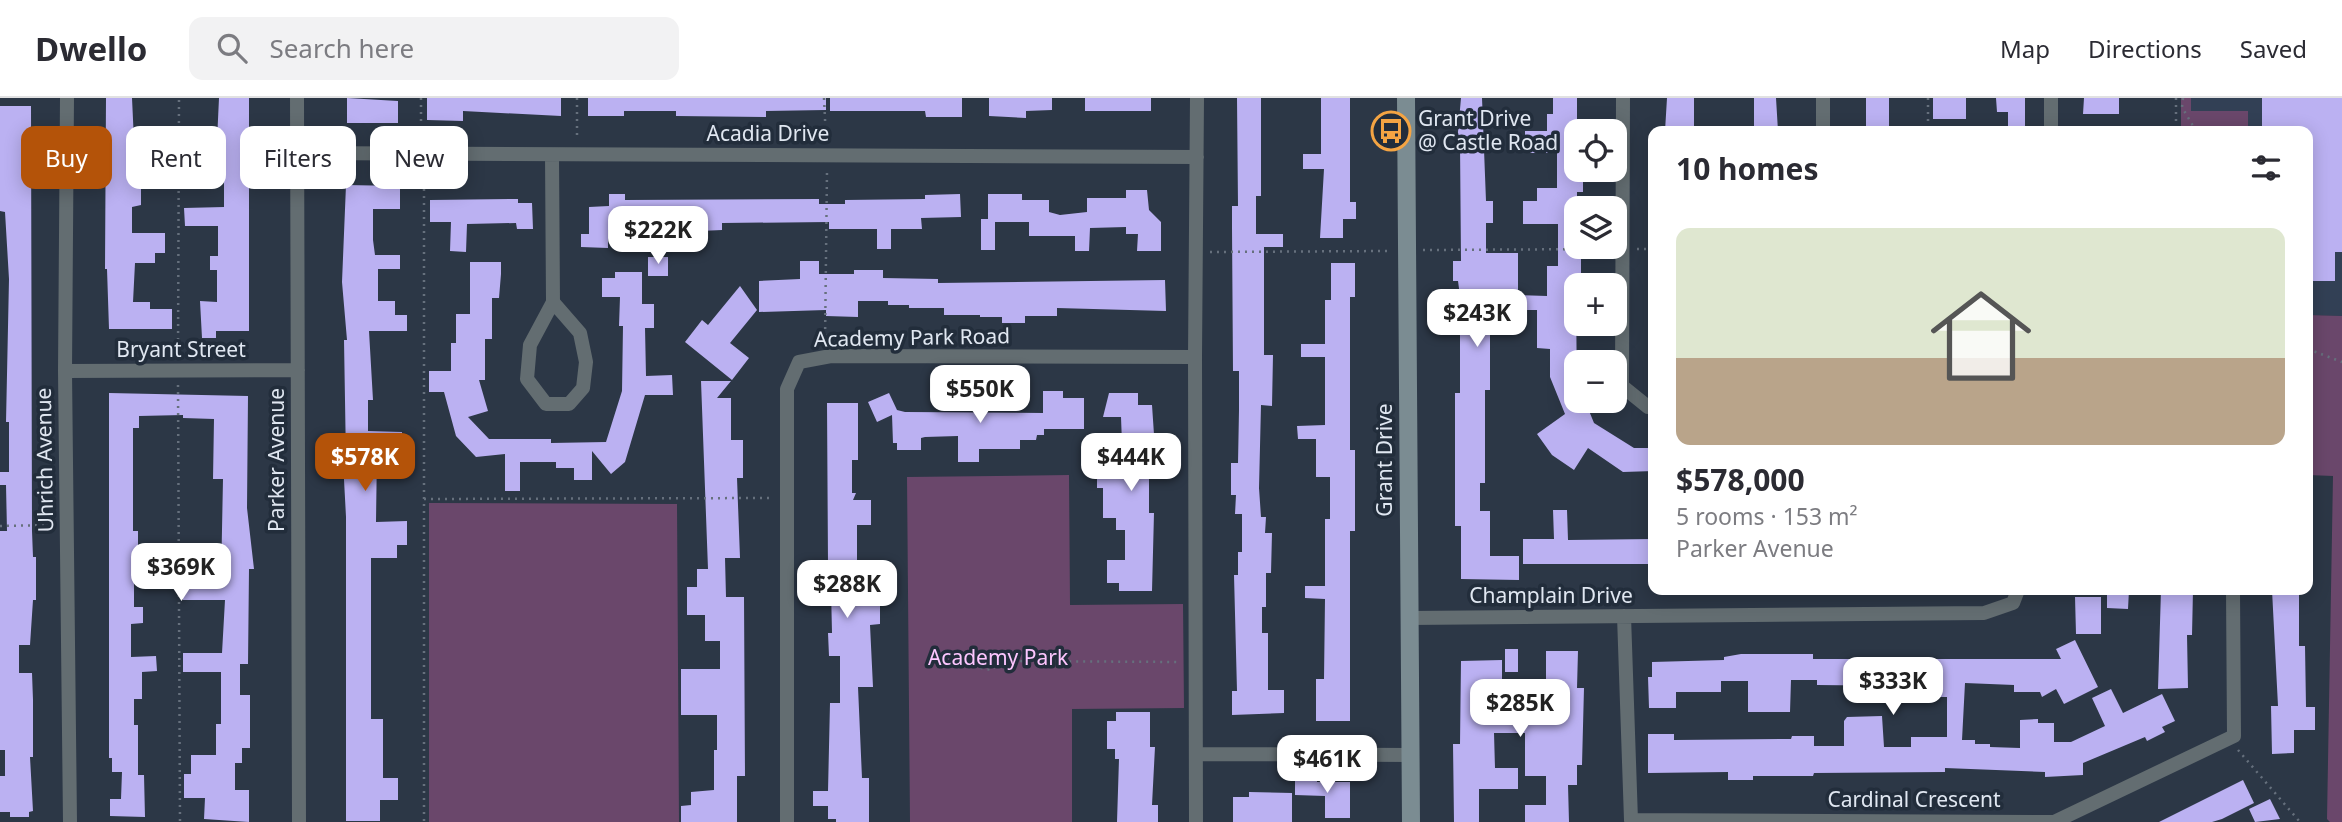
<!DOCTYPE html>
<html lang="en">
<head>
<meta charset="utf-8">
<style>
	body { margin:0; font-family:"Noto Sans",sans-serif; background:#f2f2f3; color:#2b2b33; height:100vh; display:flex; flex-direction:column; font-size:26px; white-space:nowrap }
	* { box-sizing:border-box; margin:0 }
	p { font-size:23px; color:#7c7c81 }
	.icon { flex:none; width:38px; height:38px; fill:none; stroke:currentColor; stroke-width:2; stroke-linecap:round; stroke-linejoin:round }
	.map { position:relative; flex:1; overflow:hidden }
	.sheet { position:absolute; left:1648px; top:28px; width:665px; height:469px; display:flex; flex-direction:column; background:#fff; border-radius:14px; box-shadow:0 4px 18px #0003 }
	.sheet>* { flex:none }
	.banner { position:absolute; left:21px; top:28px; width:665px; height:63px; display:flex; gap:14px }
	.tools { position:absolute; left:1564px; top:21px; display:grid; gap:14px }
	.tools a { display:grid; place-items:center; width:63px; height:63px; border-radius:14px; background:#fff; box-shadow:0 4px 18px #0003; font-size:35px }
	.price { position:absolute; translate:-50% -60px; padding:0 16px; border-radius:14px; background:#fff; color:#222; font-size:23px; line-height:46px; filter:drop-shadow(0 2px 4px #0008) }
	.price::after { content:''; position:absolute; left:50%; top:42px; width:21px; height:16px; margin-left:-10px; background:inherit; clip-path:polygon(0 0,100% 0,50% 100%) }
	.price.current { background:#b45309; color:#fff }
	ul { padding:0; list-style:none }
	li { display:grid; align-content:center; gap:14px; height:371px; padding:0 28px }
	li+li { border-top:2px solid #e1e1e2 }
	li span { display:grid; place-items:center; height:217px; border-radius:14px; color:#555 }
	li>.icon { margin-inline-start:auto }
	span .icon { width:126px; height:126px; fill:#fffc; stroke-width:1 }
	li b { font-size:30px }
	h2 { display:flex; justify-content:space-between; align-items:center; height:84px; padding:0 28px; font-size:30px }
	.chip { padding:0 24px; border-radius:14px; background:#fff; box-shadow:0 4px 18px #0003; font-size:24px; line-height:63px }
	.chip.current { background:#b45309; color:#fff }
	header { display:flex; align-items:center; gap:42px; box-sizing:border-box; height:98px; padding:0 35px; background:#fff; border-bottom:2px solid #e1e1e2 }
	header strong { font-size:33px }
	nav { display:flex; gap:38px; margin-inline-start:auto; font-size:24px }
	.search { width:490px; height:63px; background:#f2f2f3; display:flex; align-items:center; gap:18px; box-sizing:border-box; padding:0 24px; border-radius:14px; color:#7c7c81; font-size:26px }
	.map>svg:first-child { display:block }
	.built { fill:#324055 }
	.green { fill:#6a476b }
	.building { fill:#bbb1f2 }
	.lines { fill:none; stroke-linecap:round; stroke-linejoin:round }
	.path { stroke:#66707d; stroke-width:2.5; stroke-dasharray:2 5; stroke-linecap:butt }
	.street { stroke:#636d71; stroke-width:14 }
	.secondary { stroke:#7b8c92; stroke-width:18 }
	.labels { text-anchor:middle; stroke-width:7; stroke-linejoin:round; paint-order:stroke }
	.poi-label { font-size:21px; fill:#e0e7f1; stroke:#222d3b; text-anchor:start }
	.street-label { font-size:21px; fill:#e0e7f1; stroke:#222d3b }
	.park-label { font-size:21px; fill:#fdc6ff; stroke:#222d3b }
</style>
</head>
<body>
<header>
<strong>Dwello</strong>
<div class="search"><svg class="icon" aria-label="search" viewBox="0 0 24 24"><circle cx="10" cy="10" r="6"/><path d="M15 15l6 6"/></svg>Search here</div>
<nav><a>Map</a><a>Directions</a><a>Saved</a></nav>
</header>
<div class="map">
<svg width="2342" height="724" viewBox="0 0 2342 724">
	<rect width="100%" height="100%" fill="#2c3746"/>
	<path class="built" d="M2191 0H2342V218L2308 217V33H2248V13H2191Z"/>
	<path class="green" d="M2181 0H2191V13H2248V33H2181Z
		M2308 217 2342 218V724H2330L2327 721 2333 378 2308 377Z
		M1069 377 1070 507 1183 506 1184 610 1072 611V724H910L907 379Z
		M429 405 677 406 679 724H429Z"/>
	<path class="building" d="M106 0H132L134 43H157L159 81H141V107L132 109V135H165V155H155V165H135L133 204H150V211H172V231H109L107 171H105Z
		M219 0H249V233H216V240H202L200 203 217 204V172H210V158H218V128H185L184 110 224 109V77H203V64H216Z
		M347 0 398 3V25H347Z
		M427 0H561V18L463 13V23L427 22Z
		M588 0H826V12L766 13V19L676 18V13H624V18H588Z
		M830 0H962V19H926L925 13H830Z
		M989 0H1052V12L1026 13V20L989 18Z
		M1085 0H1151V13H1085Z
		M1237 0H1261V98H1256V136H1283V149H1264V257H1273L1272 308 1261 307 1259 390 1261 419H1266L1265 435H1272L1271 475H1266V509H1262V535H1268V592H1284V615L1232 617V593H1237L1234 477H1238V454H1242V416H1235L1236 397H1231V365H1238L1239 312V273H1233L1232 130V108H1238Z
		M1321 0H1350V104H1356V121H1343V140H1320L1324 71H1303V56H1321Z
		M1461 0H1482L1486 103H1493V125H1486V155H1518V200H1490V292H1485V385H1480V413H1490V458H1519V482L1461 481V428H1455V295H1460V198L1458 183H1453V163H1461L1460 45H1457Z
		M1553 0H1577V72H1583V94H1577V149H1581V187H1577L1576 193 1577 303H1585L1594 325 1634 350H1654V373L1623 374 1588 350 1574 372 1552 357 1537 336 1565 316 1550 279V251L1537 250V212H1520V197L1547 198V168H1558V126H1523V103H1537V90H1557V55H1525V33H1547V16H1553Z
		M1667 0H1694V33H1665Z
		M1754 0H1776L1778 33H1754Z
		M1866 0H1889V33H1866Z
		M1933 0H1966V21H1933Z
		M1996 0H2025V33H2008V14H1997Z
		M2084 0H2119V16H2083Z
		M2262 0H2342V154H2335V183H2308V33H2262Z
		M0 8H31L32 433 33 459H36V502H33L30 547H19V575H32L33 602V659H30L33 713 29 714V719H10V714H0V678H5V652H0V433H7L6 387H0V374H9V324H6L9 181 5 114 0 113Z
		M346 87 400 88V111H373V142L375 157H400V171H378V203H395V217H407V233H369L373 302H368V333L402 334V354L377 353 376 424 407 423V447H397V460H371V621H383V680H398V702H380V723H346V419L343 363H346L344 242H347L342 184Z
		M1126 92H1147L1149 112 1161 124V153H1137L1138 136H1126V129L1090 130 1089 153H1075V138H1029V124H995V152H981V121H988V96H1022V102H1049V114L1060 117 1087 114V100H1126Z
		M609 96H625V102L819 101V106H845V102L925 101V97L960 96 961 119 921 120 922 131H891V151H877V131H829V124L722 125V132L700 133V139L673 140V148H660V125H625V132H608V150L581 149V136H589V109L609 108Z
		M518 101V105H532L533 131H517L516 125 467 126 466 154 450 153 451 124H430V102Z
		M648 159H668V178H648Z
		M800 163H819V176H854V172H883V180L938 181V185L1165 182 1166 213 1057 210V218H1025V225H1002V219H980V217H944V210H909V207H888V203H858V219L826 218V212L759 214V183L800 181Z
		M470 164H501V176L499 200H492V241H485V282H479L488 313 468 319 489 341H551V345L606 344 622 293 623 228H619L620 199H602V180H615V174H642V206H654V230H645L646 278 672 277 673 297H645L625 364 611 376 592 353V382H574V370H556V364H520V393H505V356L476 359 456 338 444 294H429V273H451V245H456V216H470Z
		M1331 165H1355V199H1350V352H1355V433H1350V623H1316V581H1324L1325 501 1305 500V488H1325V421H1330V379H1316V341H1298L1297 328 1325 327V259H1301V246H1325V202H1331Z
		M740 188 757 212 730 245 749 260 732 282 685 244 702 222 708 227Z
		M701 283H731L717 300H731V342H743V380H737L740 460H725L726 499H744L745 678H737V724H681V708L691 707V694L714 692V652H717V617H681V571H720V543H705V517H687V489H697V471H708Z
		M1043 293H1063V300H1084V331H1044V337H1037L1036 342H1020V351H979V364H958V338L925 339 921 340V352H897V345H893L892 317 877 324 868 304 889 295 897 312 905 314 1043 315Z
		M109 295 248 298 247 410 254 471H249L248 566H240V597H250V650H242V665H235V692H249V724L204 721 205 700H184V676H191V657H216V626H221V574H183V555H222L225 502H183V482H221L223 381H213L214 321 183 320V317L139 318V330H133V433H138V463H165V481H134V509H143V525L131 526V559L156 558 157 573 142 574V601H134V627H138V677H144L145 719 110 718V701H121L122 674H112V660H109Z
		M1109 295H1138V307H1152L1156 366H1149V415H1154L1152 493H1119V485H1107V462H1125V432H1116V420H1103V390H1097V372H1123L1121 319H1103Z
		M827 305H858V362H852V395H856L853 402H871V427H857V467H874V503H880V526L870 527 873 589H858L862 680H869V724H836V721H828V708H813V693H828L830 605H840V558H829L828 535H832L831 491H822V466H828Z
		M1553 412H1567L1568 442 1654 441V466H1523V441H1554Z
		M2107 492H2129L2128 511 2107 510Z
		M2161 492H2193L2192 537H2187L2188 590 2158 591Z
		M2272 492H2299V548H2305L2306 609H2315V632H2294V655L2272 656 2271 608H2278Z
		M2075 499H2101V536H2076Z
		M2075 542 2098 589 2064 606 2056 591 2042 599 2040 594H2014V587L1965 585 1962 642H1975V646H1990V649L2020 650V622L2038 621V625H2054V644H2071L2105 628 2092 600 2111 591 2123 615 2162 596 2175 623 2162 629 2165 634 2147 643 2145 639 2083 665V677L2045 679V674L1945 670V674L1814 675 1813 678H1753V682H1728V674L1648 675V636H1674V642L1791 641 1792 638H1814V648H1844V623L1847 619 1882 618 1884 649H1911V639H1947V599H1911V588L1817 587V582H1791L1790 614H1748V583H1721V594H1676V610H1649L1648 579H1652V564L1724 562V559L1741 556H1813V561H2061L2056 551Z
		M1505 551H1518V574H1505Z
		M1546 553H1578L1577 590H1584L1582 667H1577V687H1568L1569 724H1525V707H1546V678H1525V635H1494L1495 670H1518V691H1479V724H1454L1453 646H1460L1461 563 1502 562V587H1485V620H1523V608H1546Z
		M1116 614H1150V649H1155L1152 707H1158V724H1117L1119 661H1115V651H1107V623H1116Z
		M1295 677H1317V684H1350V720H1325V698L1295 697Z
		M2243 682 2254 705 2222 721 2212 724H2159Z
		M1249 694 1292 695V724H1233V699H1249Z
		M2270 701 2280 721 2255 724 2249 711Z"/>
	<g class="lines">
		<path class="path" d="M421 0V39
			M577 0V42
			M824 0 826 42
			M1928 0V33
			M2176 0V33
			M2183 0 2182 9 2196 33
			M424 70V724
			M1637 151H1654
			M1423 152 1609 151
			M1210 154 1388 153
			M825 245 827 73
			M2308 251 2342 264
			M178 256 179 0
			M178 287 180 724
			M424 401 770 400
			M0 428 53 427
			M999 563 992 572 981 570 978 566 981 555 993 553 999 563 1179 564
			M2238 652 2300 724"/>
		<path class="street" d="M67 0 65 273 70 724
			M297 0 299 724
			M1623 0 1622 288 1648 309H1654
			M2051 0V33
			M1823 33V0
			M297 55 1197 59
			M552 57 553 204 530 247 527 281 546 306H569L583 290 586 264 580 235 553 204
			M1195 259 1197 0
			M65 273 298 272
			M1624 518 1631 722 2054 724 2234 638 2233 492
			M1409 520 1984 515 2013 505 2018 492
			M1196 656 1410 657
			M787 724V291L799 264 831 258 1195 259 1196 724"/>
		<path class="secondary" d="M1406 0 1411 724"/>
	</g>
	<defs>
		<symbol id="bus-ring" viewBox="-11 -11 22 22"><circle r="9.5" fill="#222d3b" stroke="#f4a443" stroke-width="1.5"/><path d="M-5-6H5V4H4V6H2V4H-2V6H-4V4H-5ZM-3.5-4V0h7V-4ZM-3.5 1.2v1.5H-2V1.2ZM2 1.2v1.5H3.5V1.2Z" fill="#f4a443"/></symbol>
	</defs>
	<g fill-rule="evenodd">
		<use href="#bus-ring" x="1369" y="11" width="44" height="44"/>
	</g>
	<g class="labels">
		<g class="poi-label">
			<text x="1418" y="28">Grant Drive<tspan x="1418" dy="24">@ Castle Road</tspan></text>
		</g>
		<g class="street-label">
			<text x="768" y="43">Acadia Drive</text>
			<text transform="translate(912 240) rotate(-1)" y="7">Academy Park Road</text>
			<text x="181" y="259">Bryant Street</text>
			<text transform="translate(45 362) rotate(-91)" y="7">Uhrich Avenue</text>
			<text transform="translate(277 362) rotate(-90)" y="7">Parker Avenue</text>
			<text transform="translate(1385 362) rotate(-90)" y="7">Grant Drive</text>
			<text x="1551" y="505">Champlain Drive</text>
			<text x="1914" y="709">Cardinal Crescent</text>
		</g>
		<g class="park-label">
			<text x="998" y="567">Academy Park</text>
		</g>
	</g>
</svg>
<div class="tools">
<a><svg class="icon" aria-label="locate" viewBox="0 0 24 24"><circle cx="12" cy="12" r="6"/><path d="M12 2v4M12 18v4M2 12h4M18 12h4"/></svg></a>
<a><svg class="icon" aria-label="layers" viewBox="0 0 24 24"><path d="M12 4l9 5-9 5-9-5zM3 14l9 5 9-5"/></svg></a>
<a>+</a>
<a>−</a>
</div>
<b class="price" style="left:658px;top:168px">$222K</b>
<b class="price" style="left:1477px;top:251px">$243K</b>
<b class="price" style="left:980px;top:327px">$550K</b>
<b class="price current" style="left:365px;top:395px">$578K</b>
<b class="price" style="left:1131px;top:395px">$444K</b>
<b class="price" style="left:181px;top:505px">$369K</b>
<b class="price" style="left:847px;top:522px">$288K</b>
<b class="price" style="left:1893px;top:619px">$333K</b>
<b class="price" style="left:1520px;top:641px">$285K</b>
<b class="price" style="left:1327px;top:697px">$461K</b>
<div class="banner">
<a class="chip current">Buy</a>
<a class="chip">Rent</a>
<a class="chip">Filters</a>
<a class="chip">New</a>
</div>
<section class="sheet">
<h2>10 homes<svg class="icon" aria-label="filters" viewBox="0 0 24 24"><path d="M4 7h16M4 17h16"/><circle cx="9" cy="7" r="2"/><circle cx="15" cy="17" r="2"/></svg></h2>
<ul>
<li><span style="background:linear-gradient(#dfe7d0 60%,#b9a48a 0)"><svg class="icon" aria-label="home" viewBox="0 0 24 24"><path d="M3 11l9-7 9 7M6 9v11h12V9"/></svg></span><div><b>$578,000</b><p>5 rooms · 153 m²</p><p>Parker Avenue</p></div></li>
</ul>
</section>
</div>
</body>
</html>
